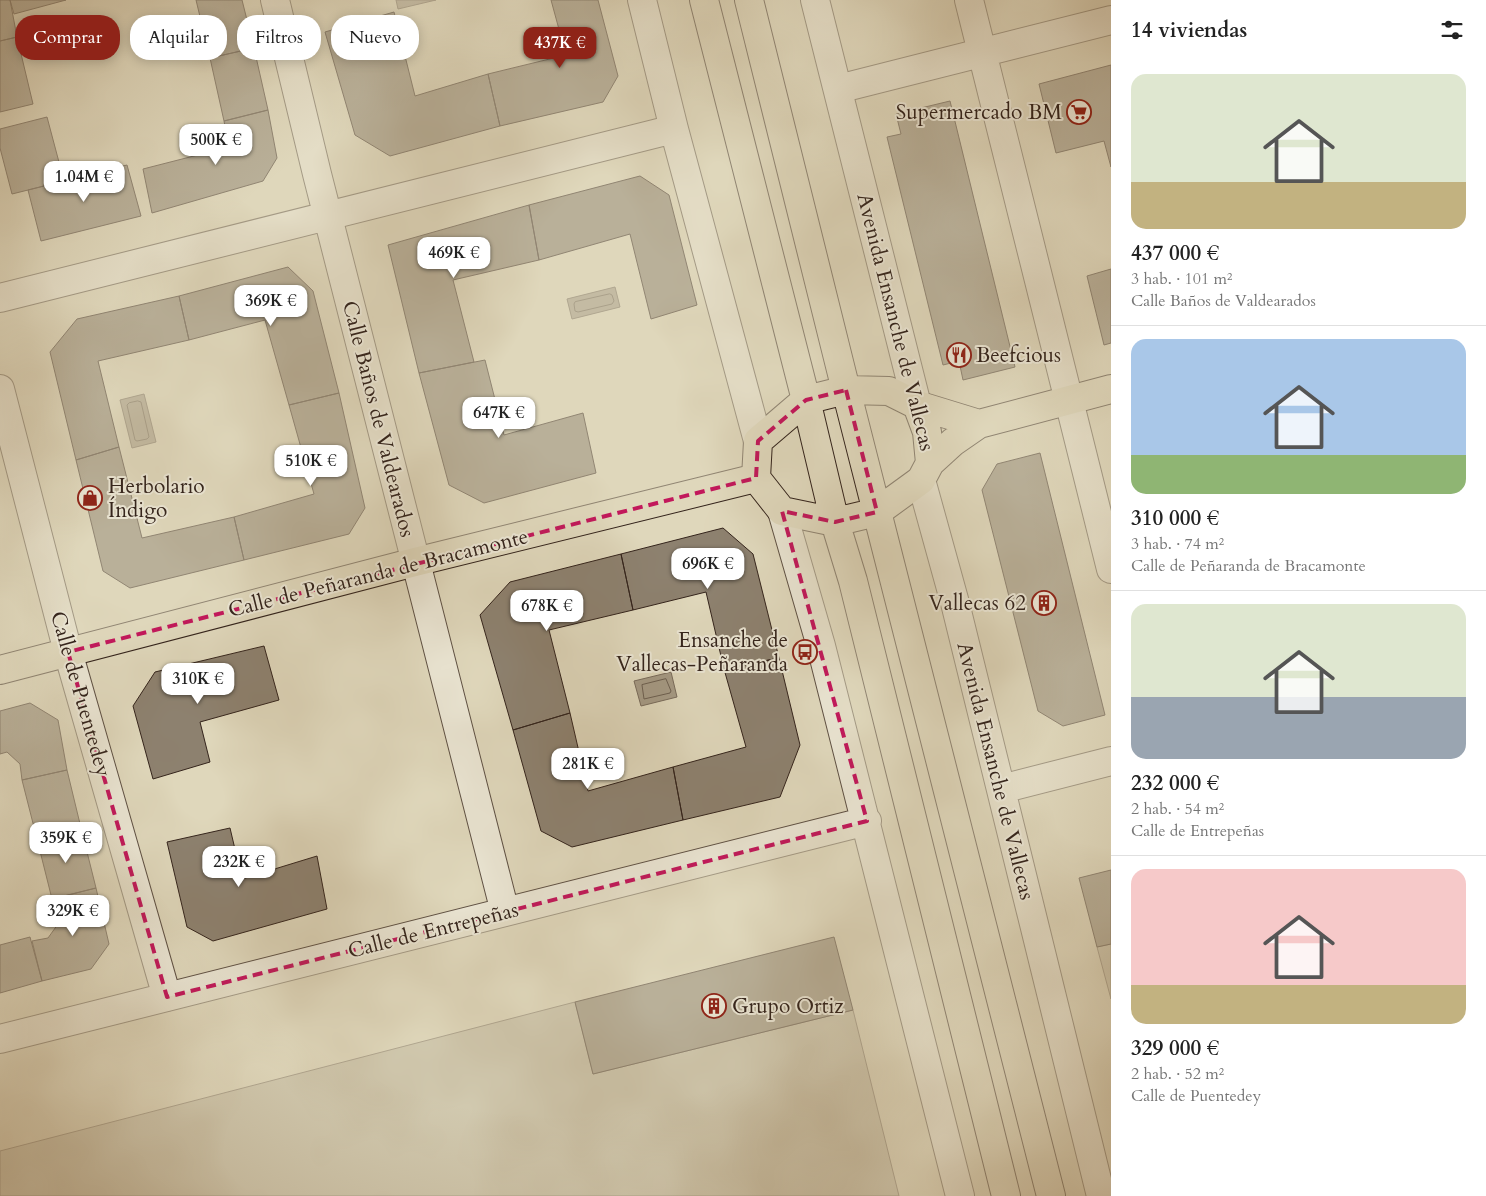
<!DOCTYPE html>
<html lang="es">
<head>
<meta charset="utf-8">
<style>
	body { margin:0; font-family:Cardo,serif; background:#f6f6f6; color:#222; height:100vh; display:flex; flex-direction:column; font-size:19px; white-space:nowrap }
	* { box-sizing:border-box; margin:0 }
	p { font-size:16px; color:#767676 }
	.icon { flex:none; width:28px; height:28px; fill:none; stroke:currentColor; stroke-width:2; stroke-linecap:round; stroke-linejoin:round }
	.map { position:relative; flex:1; overflow:hidden }
	.details { display:flex; flex-direction:column; background:#fff; width:375px }
	.details>* { flex:none }
	.banner { position:absolute; left:15px; top:15px; width:475px; height:45px; display:flex; gap:10px }
	.price { position:absolute; translate:-50% -42px; padding:0 11px; border-radius:10px; background:#fff; color:#222; font-size:16px; line-height:32px; filter:drop-shadow(0 1px 2px #0008) }
	.price::after { content:''; position:absolute; left:50%; top:30px; width:15px; height:11px; margin-left:-8px; background:inherit; clip-path:polygon(0 0,100% 0,50% 100%) }
	.price.on { background:#8f2418; color:#fff }
	ul { padding:0; list-style:none }
	li { display:grid; align-content:center; gap:10px; height:265px; padding:0 20px }
	li+li { border-top:1px solid #e0e0e0 }
	li span { display:grid; place-items:center; height:155px; border-radius:15px; color:#555 }
	li>.icon { margin-inline-start:auto }
	span .icon { width:90px; height:90px; fill:#fffc; stroke-width:1 }
	li b { font-size:21px }
	h2 { display:flex; justify-content:space-between; align-items:center; height:60px; padding:0 20px; font-size:21px }
	.tag { padding:0 18px; border-radius:20px; background:#fff; box-shadow:0 2px 12px #0003; font-size:18px; line-height:45px }
	.tag.on { background:#8f2418; color:#fff }
	main { display:flex; flex:1; min-height:0 }
	.map>svg:first-child { display:block }
	.green { fill:#c2b9a0; stroke:#7b6e5e }
	.water { fill:#a59a85; stroke:#786b5b }
	.lines { fill:none; stroke-linecap:round; stroke-linejoin:round }
	.shore { stroke:#6c5f50; stroke-width:1 }
	.building { fill:#8d816f; stroke:#34241c }
	.minor-casing { stroke:#5f5144; stroke-width:30 }
	.major-casing { stroke:#34241c; stroke-width:30 }
	.minor { stroke:#eae5d3; stroke-width:28 }
	.major { stroke:#dfd7bb; stroke-width:28 }
	.marked { fill:none; stroke:#c2185b; stroke-width:4; stroke-dasharray:10 6; stroke-linejoin:round }
	.labels { text-anchor:middle; stroke-width:4; stroke-linejoin:round; paint-order:stroke }
	.poi-label { font-size:21px; fill:#34241c; stroke:#eae5d3; text-anchor:end }
	.street-label { font-size:21px; fill:#34241c; stroke:#eae5d3 }
</style>
</head>
<body>
<main>
<div class="map">
<svg width="1111" height="1196" viewBox="0 0 1111 1196">
	<rect width="100%" height="100%" fill="#dfd7bb"/>
	<filter id="stains"><feTurbulence type="fractalNoise" baseFrequency=".004" numOctaves="4"/><feColorMatrix values="0 0 0 0 .2 0 0 0 0 .09 0 0 0 0 .02 0 0 0 .5 -.17"/></filter>
	<radialGradient id="worn" r=".72"><stop offset=".6" stop-color="#630" stop-opacity="0"/><stop offset="1" stop-color="#630" stop-opacity=".3"/></radialGradient>
	<path class="green" d="M1111 944V999L1097 947Z
		M575 1002 593 1074 853 1010 899 1196H0V1151Z"/>
	<path class="water" d="M396 0H436L398 9Z
		M615 287 620 307 572 319 567 299Z
		M144 394 156 442 132 448 120 400Z
		M671 672 677 697 641 706 634 681Z"/>
	<g class="lines">
		<path class="shore" d="M610 294 612 295 614 301 612 304 578 312 575 311 574 304 575 302Z
			M138 401 141 402 149 437 147 439 137 441 135 440 127 405 129 403Z
			M666 679 671 691 670 693 644 699 642 685Z"/>
	</g>
	<path class="building" d="M0 0H10L17 37 0 41Z
		M10 0H66L14 14Z
		M196 0H242L254 48 210 58Z
		M551 0H598L618 76 603 102 500 126 488 74 566 55Z
		M394 12 415 96 488 74 500 126 390 156 355 135 325 32Z
		M17 37 33 104 0 112V41Z
		M254 48 268 110 224 121 210 58Z
		M1111 65V167L1104 141 1056 153 1039 84Z
		M950 101 1015 367 963 380 959 361 943 365 887 137 901 134 896 114Z
		M268 110 277 158 263 181 152 213 143 169 229 147 224 121Z
		M47 117 64 181 12 194 0 148V129Z
		M127 165 141 216 41 241 28 190Z
		M640 176 669 195 697 305 651 319 630 234 539 260 529 205Z
		M529 205 539 260 453 280 474 362 419 373 388 245Z
		M288 267 313 291 339 393 289 405 265 320 189 340 179 296Z
		M1111 269V343L1104 345 1087 276Z
		M179 296 189 340 98 361 119 447 76 460 50 352 77 319Z
		M485 360 504 435 583 413 596 473 484 503 449 485 419 373Z
		M339 393 365 508 349 534 244 560 234 517 314 494 289 405Z
		M119 447 142 538 234 517 244 560 130 588 103 571 76 460Z
		M1040 453 1105 715 1063 726 1038 711 982 490 997 464Z
		M723 528 753 554 779 658 724 669 706 592 633 610 621 554Z
		M621 554 633 610 549 630 570 713 513 730 480 615 510 582Z
		M264 646 279 700 200 722 210 762 153 779 133 706 155 672Z
		M779 658 800 745 780 797 683 820 673 767 746 747 724 669Z
		M30 703 58 720 67 770 22 780 20 764 7 752 0 754V711Z
		M570 713 588 791 673 767 683 820 572 847 541 831 513 730Z
		M67 770 81 828 37 839 22 780Z
		M81 828 96 888 52 899 37 839Z
		M230 828 242 879 317 856 327 909 213 941 187 927 167 842Z
		M1111 870V944L1097 947 1079 878Z
		M96 888 109 944 91 969 42 981 32 941 48 938 58 924 52 899Z
		M30 937 42 981 0 993V945Z
		M834 937 853 1010 593 1074 575 1002Z"/>
	<g class="lines">
		<defs>
			<path id="minor" d="M275 0 317 174 505 912
				M642 0 674 129 758 441
				M815 0 917 405
				M969 0 1111 569
				M838 89 1111 20
				M0 298 674 129
				M0 389 68 652 167 997
				M921 480 955 603 1101 1196
				M782 511 821 646 960 1196
				M1001 789 1111 761
				M0 1039 867 821"/>
			<path id="major" d="M704 0 806 400 835 522 853 581 1006 1196
				M749 0 846 390 1051 1196
				M917 405 927 432 930 463 921 480 877 512 835 522 782 511 756 478 758 441 806 400 846 390 889 391 917 405 979 424
				M930 463 953 442 979 424 1111 389
				M0 670 415 562 756 478"/>
		</defs>
		<use href="#minor" class="minor-casing"/>
		<use href="#major" class="major-casing"/>
		<use href="#minor" class="minor"/>
		<use href="#major" class="major"/>
	</g>
	<path d="M0 0H1111V1196H0ZM846 390 877 512 835 522 782 511 867 821 167 997 68 652 756 478 758 441 806 400Z" fill="#dfd7bb" fill-opacity=".55" fill-rule="evenodd"/>
	<path class="marked" d="M846 390 877 512 835 522 782 511 867 821 167 997 68 652 756 478 758 441 806 400Z"/>
	<defs>
		<symbol id="supermarket-ring" viewBox="-11 -11 22 22"><circle r="9.5" fill="#eae5d3" stroke="#8f2418" stroke-width="1.5"/><path d="M-6-5.5h2.5l.6 2H6L4.5 2H-2.5L-4.4-4H-6ZM-1.5 3.2a1.3 1.3 0 1 0 .1 0ZM3 3.2a1.3 1.3 0 1 0 .1 0Z" fill="#8f2418"/></symbol>
		<symbol id="restaurant-ring" viewBox="-11 -11 22 22"><circle r="9.5" fill="#eae5d3" stroke="#8f2418" stroke-width="1.5"/><path d="M-5-6h1v4h1v-4h1v4h1v-4h1v5L-1.5 .5V6h-2V.5L-5-1ZM5-6V6H3V1.5H1.5Q1.5-4 5-6Z" fill="#8f2418"/></symbol>
		<symbol id="shop-ring" viewBox="-11 -11 22 22"><circle r="9.5" fill="#eae5d3" stroke="#8f2418" stroke-width="1.5"/><path d="M-5-2.5h2.3a2.7 3.5 0 0 1 5.4 0H5L5.5 6h-11ZM-1.5-2.5h3a1.5 2.3 0 0 0-3 0Z" fill="#8f2418"/></symbol>
		<symbol id="building-ring" viewBox="-11 -11 22 22"><circle r="9.5" fill="#eae5d3" stroke="#8f2418" stroke-width="1.5"/><path d="M-4-6H4V6H1V3H-1V6H-4ZM-2.5-4.3h1.7v1.8h-1.7ZM.8-4.3h1.7v1.8H.8ZM-2.5-1h1.7V.8h-1.7ZM.8-1h1.7V.8H.8Z" fill="#8f2418"/></symbol>
		<symbol id="bus-ring" viewBox="-11 -11 22 22"><circle r="9.5" fill="#eae5d3" stroke="#8f2418" stroke-width="1.5"/><path d="M-5-6H5V4H4V6H2V4H-2V6H-4V4H-5ZM-3.5-4V0h7V-4ZM-3.5 1.2v1.5H-2V1.2ZM2 1.2v1.5H3.5V1.2Z" fill="#8f2418"/></symbol>
	</defs>
	<g fill-rule="evenodd">
		<use href="#supermarket-ring" x="1065" y="98" width="28" height="28"/>
		<use href="#restaurant-ring" x="945" y="341" width="28" height="28"/>
		<use href="#shop-ring" x="76" y="484" width="28" height="28"/>
		<use href="#building-ring" x="1030" y="589" width="28" height="28"/>
		<use href="#bus-ring" x="791" y="638" width="28" height="28"/>
		<use href="#building-ring" x="700" y="992" width="28" height="28"/>
	</g>
	<g class="labels">
		<g class="poi-label">
			<text x="1062" y="119">Supermercado BM</text>
			<text x="976" y="362" text-anchor="start">Beefcious</text>
			<text x="108" y="493" text-anchor="start">Herbolario<tspan x="108" dy="24">Índigo</tspan></text>
			<text x="1026" y="610">Vallecas 62</text>
			<text x="788" y="647">Ensanche de<tspan x="788" dy="24">Vallecas-Peñaranda</tspan></text>
			<text x="732" y="1013" text-anchor="start">Grupo Ortiz</text>
		</g>
		<g class="street-label">
			<text transform="translate(896 322) rotate(76)" y="7">Avenida Ensanche de Vallecas</text>
			<text transform="translate(379 419) rotate(76)" y="7">Calle Baños de Valdearados</text>
			<text transform="translate(378 573) rotate(-14)" y="7">Calle de Peñaranda de Bracamonte</text>
			<text transform="translate(81 694) rotate(74)" y="7">Calle de Puentedey</text>
			<text transform="translate(996 771) rotate(76)" y="7">Avenida Ensanche de Vallecas</text>
			<text transform="translate(433 930) rotate(-14)" y="7">Calle de Entrepeñas</text>
		</g>
	</g>
	<rect width="100%" height="100%" filter="url(#stains)"/>
	<rect width="100%" height="100%" fill="url(#worn)"/>
</svg>
<b class="price on" style="left:560px;top:69px">437K €</b>
<b class="price" style="left:216px;top:166px">500K €</b>
<b class="price" style="left:84px;top:203px">1.04M €</b>
<b class="price" style="left:454px;top:279px">469K €</b>
<b class="price" style="left:271px;top:327px">369K €</b>
<b class="price" style="left:499px;top:439px">647K €</b>
<b class="price" style="left:311px;top:487px">510K €</b>
<b class="price" style="left:708px;top:590px">696K €</b>
<b class="price" style="left:547px;top:632px">678K €</b>
<b class="price" style="left:198px;top:705px">310K €</b>
<b class="price" style="left:588px;top:790px">281K €</b>
<b class="price" style="left:66px;top:864px">359K €</b>
<b class="price" style="left:239px;top:888px">232K €</b>
<b class="price" style="left:73px;top:937px">329K €</b>
<div class="banner">
<a class="tag on">Comprar</a>
<a class="tag">Alquilar</a>
<a class="tag">Filtros</a>
<a class="tag">Nuevo</a>
</div>
</div>
<section class="details">
<h2>14 viviendas<svg class="icon" aria-label="filters" viewBox="0 0 24 24"><path d="M4 7h16M4 17h16"/><circle cx="9" cy="7" r="2"/><circle cx="15" cy="17" r="2"/></svg></h2>
<ul>
<li><span style="background:linear-gradient(#dfe7d0 70%,#c2b280 0)"><svg class="icon" aria-label="home" viewBox="0 0 24 24"><path d="M3 11l9-7 9 7M6 9v11h12V9"/></svg></span><div><b>437 000 €</b><p>3 hab. · 101 m²</p><p>Calle Baños de Valdearados</p></div></li>
<li><span style="background:linear-gradient(#a9c7e8 75%,#8fb573 0)"><svg class="icon" aria-label="home" viewBox="0 0 24 24"><path d="M3 11l9-7 9 7M6 9v11h12V9"/></svg></span><div><b>310 000 €</b><p>3 hab. · 74 m²</p><p>Calle de Peñaranda de Bracamonte</p></div></li>
<li><span style="background:linear-gradient(#dfe7d0 60%,#9aa5b1 0)"><svg class="icon" aria-label="home" viewBox="0 0 24 24"><path d="M3 11l9-7 9 7M6 9v11h12V9"/></svg></span><div><b>232 000 €</b><p>2 hab. · 54 m²</p><p>Calle de Entrepeñas</p></div></li>
<li><span style="background:linear-gradient(#f6c9c9 75%,#c2b280 0)"><svg class="icon" aria-label="home" viewBox="0 0 24 24"><path d="M3 11l9-7 9 7M6 9v11h12V9"/></svg></span><div><b>329 000 €</b><p>2 hab. · 52 m²</p><p>Calle de Puentedey</p></div></li>
</ul>
</section>
</main>
</body>
</html>
